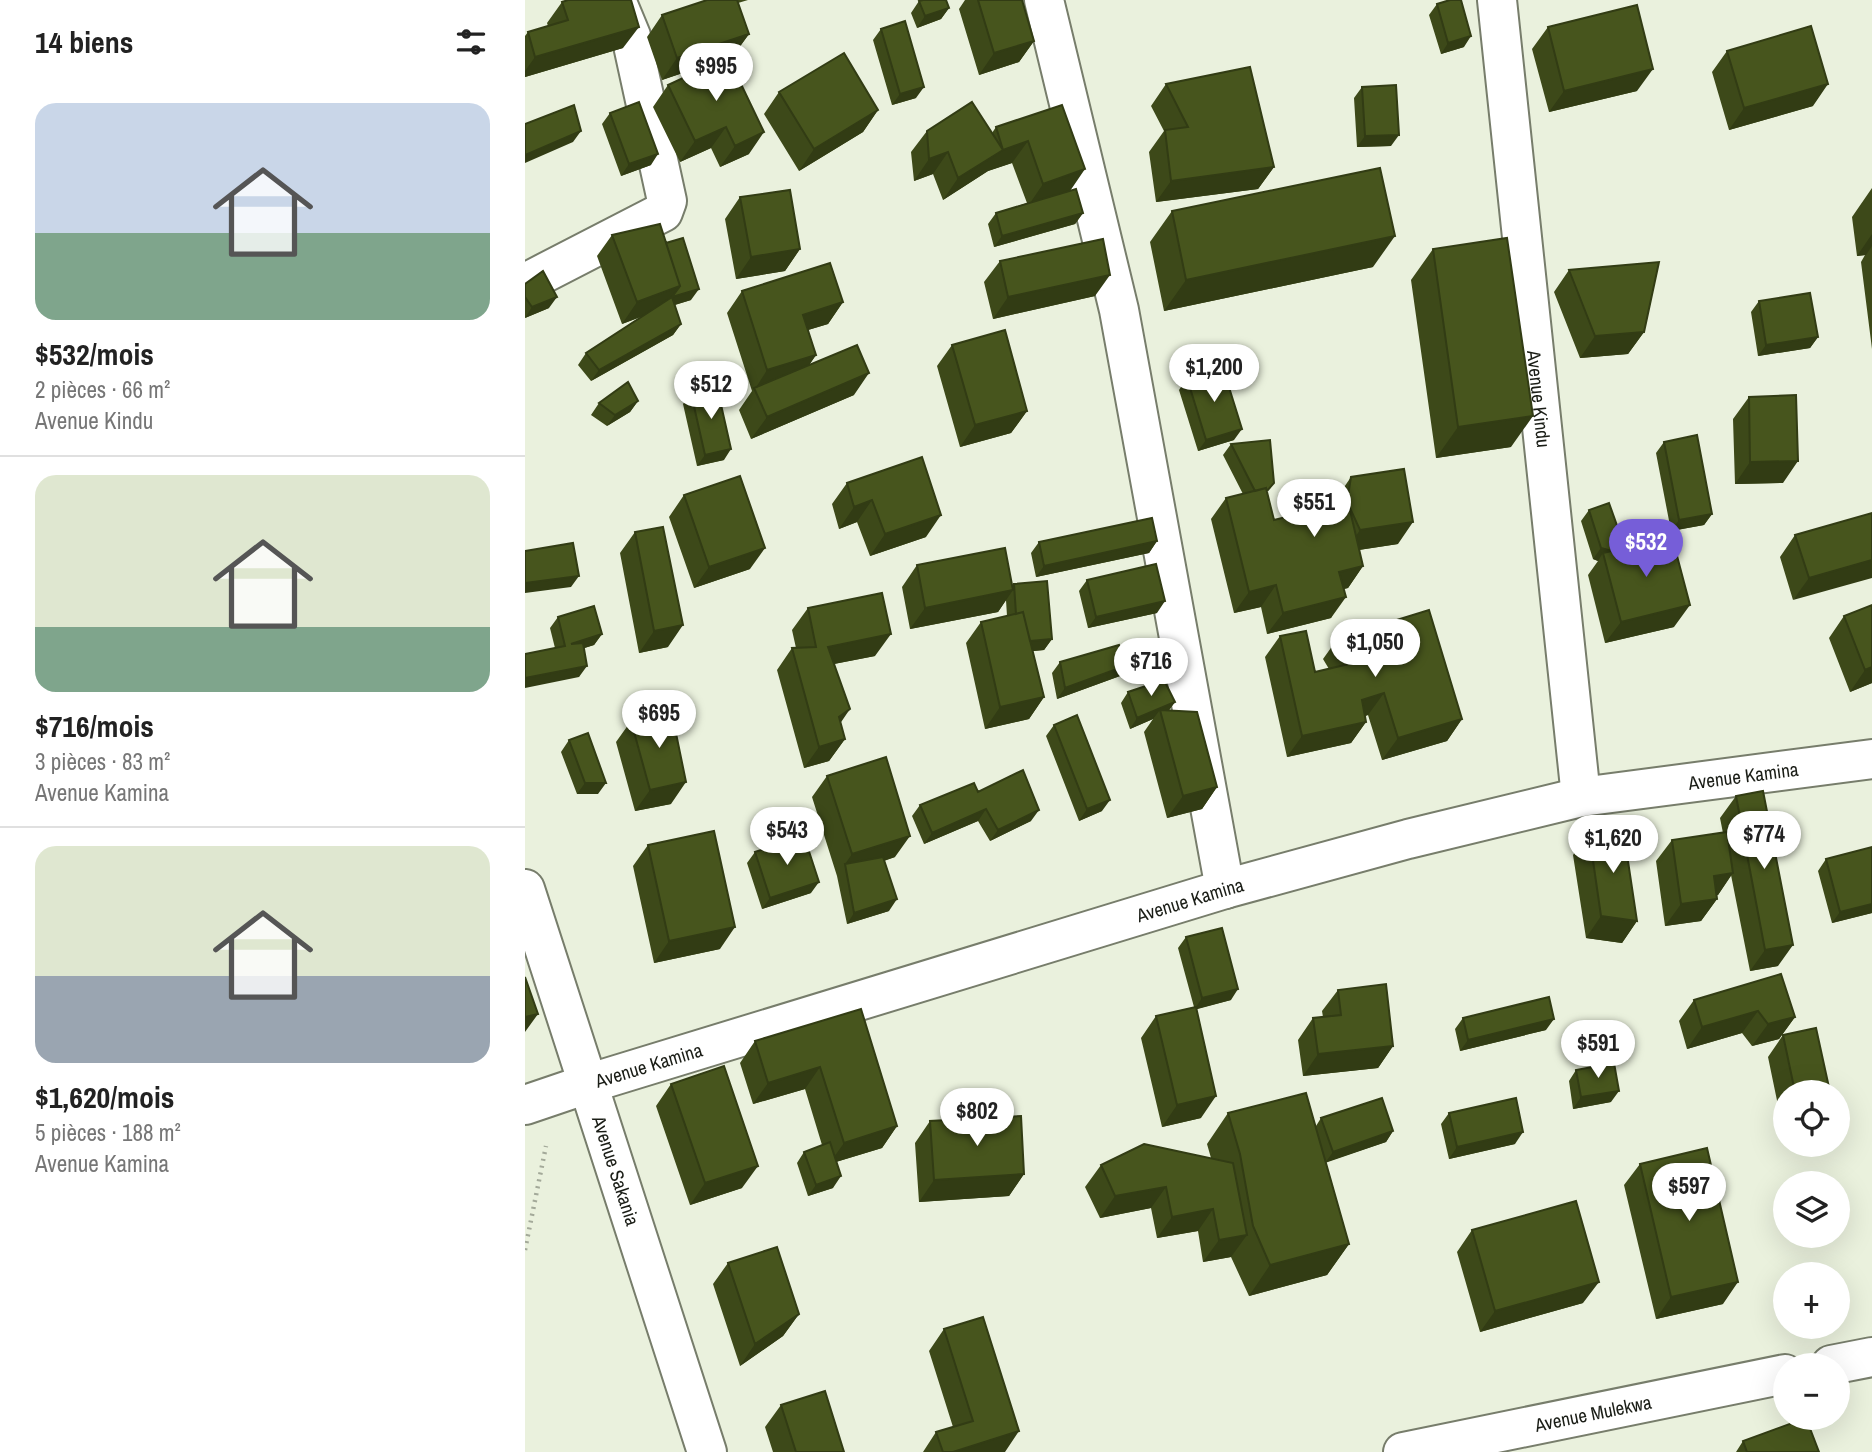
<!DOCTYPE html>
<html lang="fr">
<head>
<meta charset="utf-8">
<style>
	body { margin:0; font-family:"Archivo Narrow",sans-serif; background:#f6f6f6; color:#222; height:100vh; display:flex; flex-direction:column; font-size:26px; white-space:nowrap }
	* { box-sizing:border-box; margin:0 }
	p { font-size:23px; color:#767676 }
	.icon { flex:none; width:38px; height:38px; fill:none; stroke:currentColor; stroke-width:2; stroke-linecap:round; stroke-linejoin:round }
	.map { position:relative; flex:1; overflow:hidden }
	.drawer { display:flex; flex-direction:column; background:#fff; width:525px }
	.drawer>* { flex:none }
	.tools { position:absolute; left:1248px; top:1080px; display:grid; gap:14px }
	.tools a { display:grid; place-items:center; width:77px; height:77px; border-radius:50%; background:#fff; box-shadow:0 7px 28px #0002; font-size:35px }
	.price { position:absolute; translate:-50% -60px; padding:0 16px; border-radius:24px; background:#fff; color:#222; font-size:23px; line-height:46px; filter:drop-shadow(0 2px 4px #0008) }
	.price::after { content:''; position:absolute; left:50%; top:42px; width:21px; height:16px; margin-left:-10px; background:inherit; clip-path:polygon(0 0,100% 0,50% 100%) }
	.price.on { background:#765ed8; color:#fff }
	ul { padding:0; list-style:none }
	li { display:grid; align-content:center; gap:14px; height:371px; padding:0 35px }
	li+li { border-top:2px solid #e0e0e0 }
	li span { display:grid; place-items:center; height:217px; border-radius:21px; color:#555 }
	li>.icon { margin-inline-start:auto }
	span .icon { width:126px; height:126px; fill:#fffc; stroke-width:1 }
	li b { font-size:30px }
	h2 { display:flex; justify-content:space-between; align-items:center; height:84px; padding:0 35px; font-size:30px }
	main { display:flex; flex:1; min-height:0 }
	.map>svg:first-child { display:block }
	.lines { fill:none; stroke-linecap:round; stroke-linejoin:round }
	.minor-casing { stroke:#777d6b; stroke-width:42 }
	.path { stroke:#a3a999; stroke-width:4.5; stroke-dasharray:2 5; stroke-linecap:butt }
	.minor { stroke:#fff; stroke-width:38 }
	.wall { fill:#3d4919 }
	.shaded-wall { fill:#323c14 }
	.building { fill:#47551d; stroke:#323c14; stroke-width:2 }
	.labels { text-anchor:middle; stroke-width:7; stroke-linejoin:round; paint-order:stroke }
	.street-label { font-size:19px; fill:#1a1d16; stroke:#fff }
</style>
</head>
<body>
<main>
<section class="drawer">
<h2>14 biens<svg class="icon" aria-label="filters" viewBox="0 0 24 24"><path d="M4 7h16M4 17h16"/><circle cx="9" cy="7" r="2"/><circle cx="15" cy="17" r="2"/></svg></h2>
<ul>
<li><span style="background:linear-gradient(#c9d6e8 60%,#7fa58c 0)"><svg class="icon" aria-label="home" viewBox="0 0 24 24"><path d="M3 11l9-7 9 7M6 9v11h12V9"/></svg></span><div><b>$532/mois</b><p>2 pièces · 66 m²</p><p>Avenue Kindu</p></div></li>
<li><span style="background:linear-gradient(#dfe7d0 70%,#7fa58c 0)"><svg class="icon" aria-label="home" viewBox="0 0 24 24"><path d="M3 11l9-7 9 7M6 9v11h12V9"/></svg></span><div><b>$716/mois</b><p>3 pièces · 83 m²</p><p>Avenue Kamina</p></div></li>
<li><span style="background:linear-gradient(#dfe7d0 60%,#9aa5b1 0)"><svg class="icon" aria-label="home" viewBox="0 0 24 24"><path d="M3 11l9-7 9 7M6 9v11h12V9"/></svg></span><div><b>$1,620/mois</b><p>5 pièces · 188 m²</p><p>Avenue Kamina</p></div></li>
</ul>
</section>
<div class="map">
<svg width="1347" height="1452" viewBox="0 0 1347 1452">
	<rect width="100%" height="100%" fill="#eaf1dd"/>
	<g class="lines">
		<defs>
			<g id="minor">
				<path d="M519 0 594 310 700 889"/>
				<path id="s1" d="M972 0 1056 797"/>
				<path d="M0 283 138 212 142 201 106 36 91 0"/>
				<path id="s2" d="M0 889 182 1452"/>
				<path id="s3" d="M0 1105 62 1084 700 889 883 839 1056 797 1347 759"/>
				<path d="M1306 1365 1347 1357"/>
				<path id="s4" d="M878 1452 1260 1374"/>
			</g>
		</defs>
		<use href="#minor" class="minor-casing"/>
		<path class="path" d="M0 1250 21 1146"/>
		<use href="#minor" class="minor"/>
	</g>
	<path class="wall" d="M182 0H223L213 3 224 34 208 56 203 57 224 154 195 167 186 148 155 162 128 107 143 85 196 60 137 80 122 37 137 15Z
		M440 0H453L509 41 494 62 454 75 434 9Z
		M394 1 424 8 416 19 392 28 386 13Z
		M37 2 98 48 0 77V36L3 32 23 26 22 23Z
		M912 4 939 47 916 54 904 15Z
		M1023 27 1112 91 1024 112 1007 49Z
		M356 29 391 98 367 105 348 40Z
		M1202 51 1288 106 1204 130 1187 72Z
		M641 84 749 167 733 189 631 202 624 152 639 131 626 106Z
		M837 87 866 146 832 147 829 98Z
		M254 92 353 110 338 132 274 171 239 114Z
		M537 105 545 190 558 213 550 224 469 247 463 224 471 213 502 203 487 163 463 171 418 200 408 174 389 181 386 152 402 131 467 133 471 127Z
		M85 113 126 165 96 176 77 124Z
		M1347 188V349L1336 262 1340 255 1332 256 1327 217Z
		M215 197 275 249 260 271 211 279 200 219Z
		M647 211 848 267 639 311 625 242Z
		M87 235 166 300 150 305 156 324 148 335 66 381 53 365 61 353 118 316 97 324 72 256Z
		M908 249 986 447 911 458 886 280Z
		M475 261 570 296 468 319 459 282Z
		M1044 270 1119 332 1103 354 1055 358 1029 292Z
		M0 284 24 308 0 318Z
		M217 291 318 302 303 324 283 330 291 355 284 365 329 395 226 439 214 410 227 391 202 313Z
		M1234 301 1293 337 1285 348 1233 356 1226 312Z
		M427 345 502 411 486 433 435 447 412 366Z
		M662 378 709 440 673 451 654 390Z
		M166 393 199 460 172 466 158 404Z
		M1224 397 1258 483 1210 484 1208 419Z
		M113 401 105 412 82 426 66 415 74 403Z
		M1139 442 1187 514 1179 525 1146 531 1131 453Z
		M706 444 742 493 749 520 810 505 811 499 826 477 873 544 834 550 838 566 823 588 819 589 806 618 742 634 736 607 709 613 686 519 701 498 718 494 698 455Z
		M322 483 401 537 345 556 332 522 314 529 307 504Z
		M159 495 225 569 169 588 144 517Z
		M1064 510 1100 548 1149 627 1080 643 1063 575 1073 561 1068 559 1056 521Z
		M1347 513 1268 600 1255 557 1270 535Z
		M110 532 143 647 114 653 95 553Z
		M632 541 624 553 511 577 506 553 514 542Z
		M392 565 487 586 489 584 527 639 519 650 508 651 519 697 504 719 460 729 441 643 456 622 482 616 481 600 473 612 385 629 377 587Z
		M562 580 632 613 563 628 554 591Z
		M1347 605V683L1325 692 1304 638 1319 616Z
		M283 608 350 656 309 664 315 723 320 739 304 761 279 768 252 670 267 648H271L267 630Z
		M33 617 77 634 69 645 59 648 54 677 30 648 25 628Z
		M755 636 790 672 804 669 798 659 813 638 937 719 922 741 857 760 843 715 840 716 841 722 826 743 762 757 740 657Z
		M535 662 595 676 532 699 527 673Z
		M603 692 650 702 644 710 692 787 677 809 642 818 619 732 628 719 605 729 596 703Z
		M106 721 146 804 110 811 91 742Z
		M529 725 577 811 554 821 521 736Z
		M44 740 73 794H52L36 752Z
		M302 776 370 857 359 861 364 911 322 924 312 876 287 797Z
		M453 792 506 821 465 841 453 821 399 844 387 816 395 805Z
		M1211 796 1253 966 1225 971 1206 875 1193 895H1191L1192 899 1176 921 1140 926 1131 861 1147 840 1198 833 1195 818Z
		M1064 833 1112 921 1097 943 1061 938 1048 855Z
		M123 845 195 949 129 963 108 866Z
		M1347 847V913L1307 923 1293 871 1301 859Z
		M230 852 286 893 237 909 222 863Z
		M661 937 706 1000 671 1009 676 1118 637 1127 616 1038 631 1016 669 1007 653 948Z
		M813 990 868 1046 853 1068 778 1076 773 1040 788 1018 798 1017 797 1011Z
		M1169 1000 1270 1017 1254 1039 1227 1046 1217 1033 1162 1049 1154 1021Z
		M336 1009 372 1126 357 1148 311 1162 308 1188 283 1196 272 1163 279 1152 297 1145 280 1089 228 1104 215 1063 230 1041Z
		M938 1018 1021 1030 935 1051 930 1029Z
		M1258 1035 1305 1092H1260V1139L1243 1057Z
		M1051 1070 1086 1102 1048 1109 1044 1081Z
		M146 1084 217 1188 165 1205 131 1106Z
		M703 1113 791 1126 796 1118 868 1131 861 1142 801 1162 824 1244 802 1275 724 1296 706 1257 678 1262 673 1231 632 1238 626 1208 575 1218 560 1187 576 1165 686 1158 682 1144Z
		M924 1113 990 1144 924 1159 916 1124Z
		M405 1121 499 1174 484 1196 394 1202 390 1143Z
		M1115 1164 1198 1304 1131 1319 1099 1185Z
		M947 1230 1058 1303 955 1332 932 1252Z
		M203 1263 274 1314 258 1336 215 1366 188 1284Z
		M419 1329 480 1452H398L411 1432 428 1427 404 1351Z
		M256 1405 319 1452H248L240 1427Z
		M1218 1441 1294 1452H1211Z"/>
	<path class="shaded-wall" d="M424 8 416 19 392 28 400 16Z
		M114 27 98 48 0 77V71L10 57Z
		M224 34 208 56 137 80 152 58Z
		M946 36 939 47 916 54 923 43Z
		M509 41 494 62 454 75 469 53Z
		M1128 69 1112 91 1024 112 1039 91Z
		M1303 84 1288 106 1204 130 1219 108Z
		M399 87 391 98 367 105 375 94Z
		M353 110 338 132 274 171 289 149Z
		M201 127 186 148 155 162 170 141Z
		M56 131 48 142 0 163V155Z
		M239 132 224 154 195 167 210 146Z
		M874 135 866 146 832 147 840 136Z
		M503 141 487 163 463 171 418 200 433 178 478 150Z
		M423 152 408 174 389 181 404 159Z
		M133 154 126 165 96 176 104 164Z
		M749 167 733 189 631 202 646 181Z
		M560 169 545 191 503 206 518 184Z
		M558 213 550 224 469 247 477 236Z
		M1347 234V246L1341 255 1332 256Z
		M870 236 848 267 639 311 661 280Z
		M275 249 260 271 211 279 226 257Z
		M585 275 570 296 468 319 483 297Z
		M155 286 174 289 166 300 139 308 97 324 112 302Z
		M32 297 24 308 0 318 7 307Z
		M318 302 303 324 263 336 278 315Z
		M156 324 148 335 66 381 74 370Z
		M1119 332 1103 354 1055 358 1070 336Z
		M1293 337 1285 348 1233 356 1241 345Z
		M291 355 276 377 230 389 242 370Z
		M344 373 329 395 226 439 242 417Z
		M113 401 105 412 82 426 90 415Z
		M502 411 486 433 435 447 450 425Z
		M1008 416 986 447 911 458 933 427Z
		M717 429 709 440 673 451 681 440Z
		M206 449 199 460 172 466 180 455Z
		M1273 461 1258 483 1210 484 1225 462Z
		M347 500 332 522 314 529 329 507Z
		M1187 514 1179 525 1146 531 1154 520Z
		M416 515 401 537 345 556 360 534Z
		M888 522 873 544 820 552 835 530Z
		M632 541 624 553 511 577 519 566Z
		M240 548 225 569 169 588 184 567Z
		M1076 548 1102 556 1078 553 1073 561 1068 559Z
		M1347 560V578L1268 600 1284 578Z
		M838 566 823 588 799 593 814 572Z
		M54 576 46 587 0 593V583Z
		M751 585 736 607 709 613 724 592Z
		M488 590 473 612 385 629 400 608Z
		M821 597 806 618 742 634 758 613Z
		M640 601 632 613 563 628 571 617Z
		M1165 605 1149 627 1080 643 1096 622Z
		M158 625 143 647 114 653 129 631Z
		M77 634 69 645 38 655 46 644Z
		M366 634 350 656 288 668 303 647Z
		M527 639 519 650 488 653 496 642Z
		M603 665 595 676 532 699 540 688Z
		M62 666 54 677 0 688V678Z
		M1347 667V683L1325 692 1340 670Z
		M859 693 843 715 821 722 837 700Z
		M519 697 504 719 460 729 475 707Z
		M650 702 642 713 635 710 628 719 605 729 612 718Z
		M325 709 310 731 314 717Z
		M937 719 922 741 857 760 873 738Z
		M841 722 826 743 762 757 777 736Z
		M320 739 304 761 279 768 294 747Z
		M161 782 146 804 110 811 125 790Z
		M60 783H81L73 794H52Z
		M692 787 677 809 642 818 658 796Z
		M585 800 577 811 554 821 562 809Z
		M461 809 453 821 399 844 407 833Z
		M514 810 506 821 465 841 473 830Z
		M385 836 370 857 321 873 320 864 327 854Z
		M1208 873 1193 895 1174 898 1189 876Z
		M294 882 286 893 237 909 245 898Z
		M372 899 364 911 322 924 329 913Z
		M1192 899 1176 921 1140 926 1156 904Z
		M1347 904V913L1307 923 1315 912Z
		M1076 916 1112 921 1097 943 1061 938Z
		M210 927 195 949 129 963 144 941Z
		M1268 945 1253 966 1225 971 1240 950Z
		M713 989 706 1000 669 1010 677 998Z
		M1233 1011 1217 1033 1162 1049 1177 1027Z
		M13 1014 0 1032V1017Z
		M1270 1017 1254 1039 1227 1046 1243 1024Z
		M1029 1019 1021 1030 935 1051 943 1040Z
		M868 1046 853 1068 778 1076 793 1054Z
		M295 1067 280 1089 228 1104 243 1083Z
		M1094 1091 1086 1102 1048 1109 1056 1097Z
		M691 1096 676 1118 637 1127 652 1105Z
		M372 1126 357 1148 304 1164 319 1143Z
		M868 1131 861 1142 800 1163 808 1152Z
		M998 1132 990 1144 924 1159 932 1147Z
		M233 1166 217 1188 165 1205 180 1183Z
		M499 1174 484 1196 394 1202 409 1180Z
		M316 1176 308 1188 283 1196 291 1185Z
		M641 1187 626 1208 575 1218 590 1196Z
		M688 1209 673 1231 632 1238 647 1217Z
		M722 1235 706 1257 678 1262 694 1240Z
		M824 1244 802 1275 724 1296 745 1265Z
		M1074 1282 1058 1303 955 1332 970 1311Z
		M1213 1282 1198 1304 1131 1319 1146 1297Z
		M274 1314 258 1336 215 1366 230 1344Z
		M494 1431 480 1452H428Z"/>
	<path class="building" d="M43 0H106L114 27 10 57 3 32 43 20 37 2Z
		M182 0H212L224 34 152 58 137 15Z
		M398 0H421L424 8 400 16 394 1Z
		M453 0H497L509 41 469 53Z
		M925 0H936L946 36 923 43 912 4Z
		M1112 5 1128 69 1039 91 1023 27Z
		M380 21 399 87 375 94 356 29Z
		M1286 26 1303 84 1219 108 1202 51Z
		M319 53 353 110 289 149 254 92Z
		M203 57 239 132 210 146 201 127 170 141 143 85Z
		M725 67 749 167 646 181 640 130 663 127 641 84Z
		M871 85 874 135 840 136 837 87Z
		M114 102 133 154 104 164 85 113Z
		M447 102 478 150 433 178 423 152 404 159 402 131Z
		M49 105 56 131 0 155V124Z
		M537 105 560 169 518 184 503 141 478 150 471 127Z
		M855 168 870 236 661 280 647 211Z
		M551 189 558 213 477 236 471 213Z
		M265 190 275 249 226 257 215 197Z
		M135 224 155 286 112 302 87 235Z
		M158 238 174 289 147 297 155 286 141 243Z
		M982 238 1008 416 933 427 908 249Z
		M578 239 585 275 483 297 475 261Z
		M1134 262 1119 332 1070 336 1044 270Z
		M305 263 318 302 278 315 291 355 242 370 217 291Z
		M18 271 32 297 7 307 0 297V284Z
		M1285 293 1293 337 1241 345 1234 301Z
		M147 297 156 324 74 370 61 353Z
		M480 330 502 411 450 425 427 345Z
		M332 345 344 373 242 417 229 388Z
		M698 368 717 429 681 440 662 378Z
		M103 382 113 401 90 415 74 403Z
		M192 387 206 449 180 455 166 393Z
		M1271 395 1273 461 1225 462 1224 397Z
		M1172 435 1187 514 1154 520 1139 442Z
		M745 440 749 483 742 491 741 488 730 491 706 444Z
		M397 457 416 515 360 534 347 500 329 507 322 483Z
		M879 469 888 522 835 530 824 506 838 566 814 572 821 597 758 613 751 585 724 592 701 498 741 488 749 520 822 502 826 477Z
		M215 476 240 548 184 567 159 495Z
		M1084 503 1100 548 1087 551 1076 548 1064 510Z
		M1347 513V560L1284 578 1270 535Z
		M627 518 632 541 519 566 514 542Z
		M138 527 158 625 129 631 110 532Z
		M1147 537 1165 605 1096 622 1078 553Z
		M48 543 54 576 0 583V551Z
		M480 548 488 590 400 608 392 565Z
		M631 564 640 601 571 617 562 580Z
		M522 581 527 639 505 641 498 612 491 614 489 584Z
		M357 593 366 634 303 647 325 709 314 717 320 739 294 747 267 648 291 647 283 608Z
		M1347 605V667L1340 670 1319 616Z
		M69 606 77 634 46 644 58 643 62 666 0 678V654L40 646 33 617Z
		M904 610 937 719 873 738 859 693 837 700 841 722 777 736 755 636 781 631 790 672 828 663 813 638Z
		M498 612 519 697 475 707 456 622Z
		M594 645 603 665 540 688 535 662Z
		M639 680 650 702 612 718 603 692Z
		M146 709 161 782 125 790 106 721Z
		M635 710 672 712 692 787 658 796Z
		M552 715 585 800 562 809 529 725Z
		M63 733 81 783H60L44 740Z
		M361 757 385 836 327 854 302 776Z
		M498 770 514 810 473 830 461 809 407 833 395 805 449 783 453 792Z
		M1238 791 1268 945 1240 950 1211 796Z
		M1098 828 1112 921 1076 916 1064 833Z
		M189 831 210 927 144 941 123 845Z
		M1202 832 1208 873 1189 876 1192 899 1156 904 1147 840Z
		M279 836 294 882 245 898 230 852Z
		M1347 847V904L1315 912 1301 859Z
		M358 857 372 899 329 913 320 864Z
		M697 928 713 989 677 998 661 937Z
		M1256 974 1270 1017 1243 1024 1233 1011 1177 1027 1169 1000Z
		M0 977 13 1014 0 1017Z
		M861 984 868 1046 793 1054 788 1018 816 1015 813 990Z
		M1024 997 1029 1019 943 1040 938 1018Z
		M671 1007 691 1096 652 1105 631 1016Z
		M336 1009 372 1126 319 1143 295 1067 243 1083 230 1041Z
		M1291 1028 1305 1092H1270L1258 1035Z
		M1089 1063 1094 1091 1056 1097 1051 1070Z
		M199 1066 233 1166 180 1183 146 1084Z
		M781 1093 824 1244 745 1265 728 1226 715 1154 703 1113Z
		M857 1098 868 1131 808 1152 796 1118Z
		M991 1098 998 1132 932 1147 924 1113Z
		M496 1116 499 1174 409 1180 405 1121Z
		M305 1142 316 1176 291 1185 279 1152Z
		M619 1144 708 1163 722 1235 694 1240 688 1209 647 1217 641 1187 590 1196 576 1165Z
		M1182 1148 1213 1282 1146 1297 1115 1164Z
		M1051 1201 1074 1282 970 1311 947 1230Z
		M252 1247 274 1314 230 1344 203 1263Z
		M458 1317 494 1431 428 1452H418L411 1432 448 1421 419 1329Z
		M300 1391 319 1452H271L256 1405Z
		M1281 1418 1294 1452H1222L1218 1441Z"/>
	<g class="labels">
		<g class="street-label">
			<text dy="7" stroke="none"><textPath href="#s1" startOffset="401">Avenue Kindu</textPath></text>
			<text dy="7" stroke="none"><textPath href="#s3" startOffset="1264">Avenue Kamina</textPath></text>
			<text dy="7" stroke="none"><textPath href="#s3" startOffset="696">Avenue Kamina</textPath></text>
			<text dy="7" stroke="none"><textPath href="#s3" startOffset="130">Avenue Kamina</textPath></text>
			<text dy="7" stroke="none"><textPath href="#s2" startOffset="296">Avenue Sakania</textPath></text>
			<text dy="7" stroke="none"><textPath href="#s4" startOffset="194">Avenue Mulekwa</textPath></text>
		</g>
	</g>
</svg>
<div class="tools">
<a><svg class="icon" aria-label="locate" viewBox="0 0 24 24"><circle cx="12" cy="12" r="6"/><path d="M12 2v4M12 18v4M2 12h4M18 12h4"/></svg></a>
<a><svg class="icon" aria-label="layers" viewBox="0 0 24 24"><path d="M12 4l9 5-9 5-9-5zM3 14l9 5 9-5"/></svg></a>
<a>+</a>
<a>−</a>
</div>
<b class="price" style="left:191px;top:103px">$995</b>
<b class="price" style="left:689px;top:404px">$1,200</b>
<b class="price" style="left:186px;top:421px">$512</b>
<b class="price" style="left:789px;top:539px">$551</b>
<b class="price on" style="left:1121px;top:579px">$532</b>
<b class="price" style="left:850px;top:679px">$1,050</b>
<b class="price" style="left:626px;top:698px">$716</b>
<b class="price" style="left:134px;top:750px">$695</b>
<b class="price" style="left:262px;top:867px">$543</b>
<b class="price" style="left:1239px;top:871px">$774</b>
<b class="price" style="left:1088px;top:875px">$1,620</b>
<b class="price" style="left:1073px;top:1080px">$591</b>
<b class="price" style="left:452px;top:1148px">$802</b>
<b class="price" style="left:1164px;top:1223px">$597</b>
</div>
</main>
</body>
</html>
